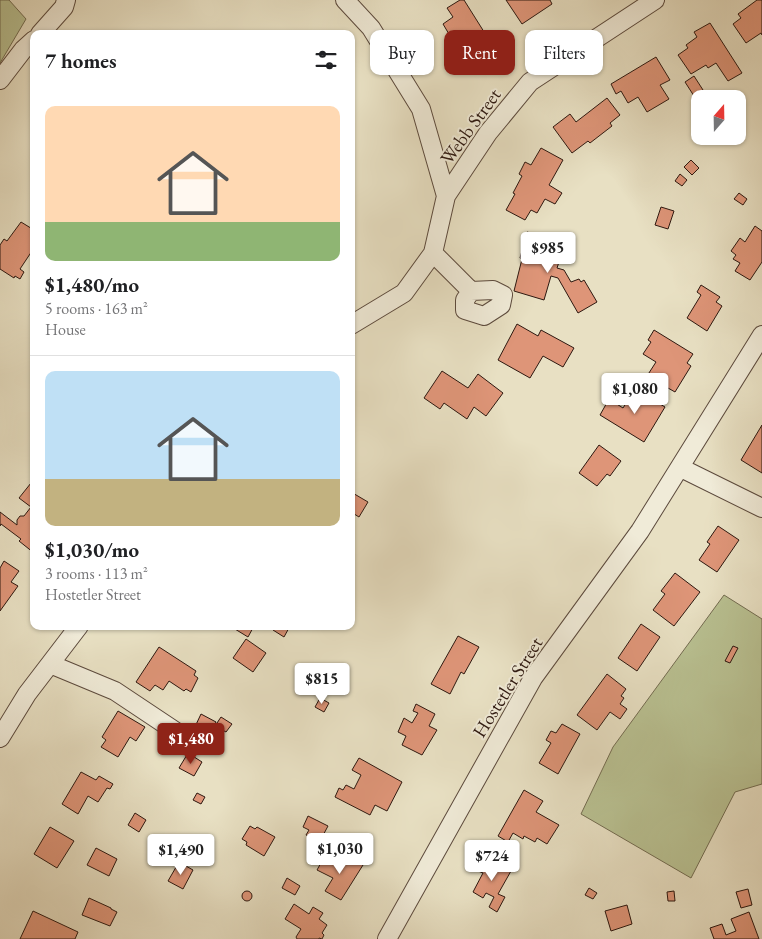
<!DOCTYPE html>
<html lang="en">
<head>
<meta charset="utf-8">
<style>
	body { margin:0; font-family:"EB Garamond",serif; background:#f6f6f6; color:#202124; height:100vh; display:flex; flex-direction:column; font-size:19px; white-space:nowrap }
	* { box-sizing:border-box; margin:0 }
	p { font-size:16px; color:#757577 }
	.icon { flex:none; width:28px; height:28px; fill:none; stroke:currentColor; stroke-width:2; stroke-linecap:round; stroke-linejoin:round }
	.map { position:relative; flex:1; overflow:hidden }
	.drawer { position:absolute; left:30px; top:30px; width:325px; height:600px; display:flex; flex-direction:column; background:#fff; border-radius:10px; box-shadow:0 1px 4px #0004 }
	.drawer>* { flex:none }
	.top-card { position:absolute; left:370px; top:30px; width:316px; height:45px; display:flex; gap:10px }
	.needle { width:32px; rotate:20deg }
	.fabs { position:absolute; left:691px; top:90px; display:grid; gap:10px }
	.fabs a { display:grid; place-items:center; width:55px; height:55px; border-radius:10px; background:#fff; box-shadow:0 1px 4px #0004; font-size:25px }
	.price { position:absolute; translate:-50% -42px; padding:0 11px; border-radius:5px; background:#fff; color:#222; font-size:16px; line-height:32px; filter:drop-shadow(0 1px 2px #0008) }
	.price::after { content:''; position:absolute; left:50%; top:30px; width:15px; height:11px; margin-left:-8px; background:inherit; clip-path:polygon(0 0,100% 0,50% 100%) }
	.price.selected { background:#8f2418; color:#fff }
	ul { padding:0; list-style:none }
	li { display:grid; align-content:center; gap:10px; height:265px; padding:0 15px }
	li+li { border-top:1px solid #e0e0e0 }
	li span { display:grid; place-items:center; height:155px; border-radius:10px; color:#555 }
	li>.icon { margin-inline-start:auto }
	span .icon { width:90px; height:90px; fill:#fffc; stroke-width:1 }
	li b { font-size:21px }
	h2 { display:flex; justify-content:space-between; align-items:center; height:60px; padding:0 15px; font-size:21px }
	.tag { padding:0 18px; border-radius:10px; background:#fff; box-shadow:0 1px 4px #0004; font-size:18px; line-height:45px }
	.tag.selected { background:#8f2418; color:#fff }
	.map>svg:first-child { display:block }
	.green { fill:#b9c192; stroke:#736c51 }
	.building { fill:#de9578; stroke:#2d1810 }
	.lines { fill:none; stroke-linecap:round; stroke-linejoin:round }
	.minor-casing { stroke:#5c4a3d; stroke-width:20 }
	.minor { stroke:#f0ebd8; stroke-width:18 }
	.labels { text-anchor:middle; stroke-width:4; stroke-linejoin:round; paint-order:stroke }
	.street-label { font-size:19px; fill:#2d1810; stroke:#f0ebd8 }
</style>
</head>
<body>
<div class="map">
<svg width="762" height="939" viewBox="0 0 762 939">
	<rect width="100%" height="100%" fill="#e8e0c3"/>
	<filter id="stains"><feTurbulence type="fractalNoise" baseFrequency=".004" numOctaves="4"/><feColorMatrix values="0 0 0 0 .2 0 0 0 0 .09 0 0 0 0 .02 0 0 0 .5 -.17"/></filter>
	<radialGradient id="worn" r=".72"><stop offset=".6" stop-color="#630" stop-opacity="0"/><stop offset="1" stop-color="#630" stop-opacity=".3"/></radialGradient>
	<path class="green" d="M0 0H9L26 19 0 63Z
		M724 595 762 619V784L735 792 691 878 581 814 613 747Z"/>
	<path class="building" d="M460 0H464L486 35 482 38 487 45 475 52 470 45 459 51 443 24 453 17 447 8Z
		M506 0H550L552 4 522 24Z
		M757 0H762V35L761 33 746 43 733 24 741 18 738 14Z
		M710 23 742 73 728 81 716 63 708 68 706 65 691 74 678 55 688 48 686 45 697 37 694 32Z
		M656 57 670 80 660 85 669 99 647 112 638 97 628 103 621 91 616 94 611 84Z
		M694 76 703 90 694 96 685 82Z
		M607 98 620 115 610 123 612 126 590 143 588 141 572 153 553 127 570 114 576 122Z
		M541 148 563 160 549 185 562 193 555 204 545 199 537 213 531 210 525 220 506 210 515 194 513 193 522 176 519 174 525 162 531 165Z
		M691 160 699 168 692 175 684 167Z
		M680 174 687 180 682 186 675 181Z
		M739 193 747 199 743 205 734 199Z
		M661 207 674 211 668 229 655 225Z
		M21 222 34 230V248L20 269 24 272 20 279 15 276 14 278 0 269V245L4 239 7 241Z
		M755 226 762 231V262L750 280 735 271 740 263 733 259 736 255 731 251 740 238 745 242Z
		M527 232 558 241 556 250 551 248 548 259 559 262 557 268 564 270 571 282 579 279 581 282 584 280 597 302 578 313 558 278 551 276 544 300 514 291 522 259 520 258Z
		M701 285 720 297 716 302 722 306 707 331 687 318 701 295 697 292Z
		M517 324 538 336 541 330 574 348 563 367 543 356 530 378 498 360Z
		M654 330 693 354 687 363 691 366 675 392 647 376 656 362 643 354 651 342 648 340Z
		M442 371 468 388 478 374 503 393 486 416 474 407 467 419 444 403 440 409 424 398Z
		M635 389 665 407 644 442 600 415 609 399 623 408Z
		M762 425V473L741 460Z
		M599 445 621 461 610 476 607 474 597 486 579 473Z
		M31 483 34 485V553L19 541 21 539 1 524 0 526V512L17 525V520L20 516H24L31 507 19 498Z
		M351 492 368 502 359 517 351 512Z
		M718 526 739 540 717 572 699 560 710 544 707 542Z
		M4 561 19 571 11 582 18 586 0 611V568Z
		M675 573 700 592 674 626 653 610 665 594 661 591Z
		M641 624 660 637 637 671 618 658Z
		M230 626H254L248 637Z
		M275 626H290L284 637 273 630Z
		M458 636 479 647 464 674 461 672 450 694 431 684Z
		M246 639 266 653 253 672 233 658Z
		M733 646 738 648 730 663 725 661Z
		M159 647 196 671 194 675 198 678 191 692 186 689 184 691 169 681 163 690 155 685 150 691 136 682Z
		M607 674 626 689 621 696 624 698 620 704 627 709 620 719 610 712 597 730 577 715Z
		M320 698 329 703 324 712 315 707Z
		M416 704 435 714 429 726 437 730 422 755 402 745 406 736 398 732 404 718 412 723 418 713 413 711Z
		M118 711 145 727 136 741 130 737 118 757 101 747 106 740 102 737Z
		M201 714 216 722 207 738 193 731Z
		M221 717 232 724 226 732 215 726Z
		M562 724 580 734 558 774 539 763 551 743 546 740 551 731 556 733Z
		M188 753 202 762 194 776 179 768Z
		M359 758 402 782 387 811 375 805 370 815 335 797 339 788 343 790 346 785 354 789 361 775 352 770Z
		M81 772 96 780 99 776 113 784 110 789 107 788 98 802 88 796 78 814 62 804Z
		M524 790 543 801 536 812 559 825 547 844 537 838 535 842 524 836 523 839 513 833 508 842 498 836Z
		M197 793 205 797 201 804 193 800Z
		M135 813 146 820 139 832 128 825Z
		M308 816 328 826 320 841 306 835 309 830 303 827Z
		M250 826 255 829 257 827 275 837 264 856 246 845 247 842 242 839Z
		M50 827 74 841 57 868 34 854Z
		M96 848 117 859 109 876 87 865Z
		M331 853 349 864 352 858 363 865 341 900 325 891 333 878 317 870 322 861 325 862Z
		M486 857 511 871 498 894 505 897 497 912 489 907 494 897 486 893 483 898 473 892 483 873 478 871Z
		M179 862 193 870 183 889 168 881Z
		M287 878 300 886 295 895 282 888Z
		M589 888 597 893 593 899 585 895Z
		M748 889 752 905 741 908 736 892Z
		M674 891 675 901H668L667 892Z
		M242 896a5 5 0 1 1 10 0a5 5 0 1 1-10 0Z
		M89 898 111 908V909L117 912 110 926 82 915Z
		M294 904 309 914 313 907 323 913 319 919 327 925 322 933 324 935 322 939 319 938V939H297L296 937 301 929 285 919Z
		M627 905 632 924 611 931 605 911Z
		M33 911 78 932 75 939H20Z
		M749 912 759 939H714L710 928 722 924 726 935 736 931 731 919Z"/>
	<g class="lines">
		<defs>
			<path id="minor" d="M345 0 371 28 421 109 446 196 433 253 404 293 351 325
				M40 34 64 7 66 0
				M0 80 23 50 34 40
				M446 196 488 133 530 82 655 0
				M433 253 471 291 493 290 503 295 501 305 484 316 465 310V300L471 291
				M681 468 762 508
				M50 664 115 691 196 745
				M0 738 27 694 79 626
				M387 939 533 678 640 531 762 335"/>
		</defs>
		<use href="#minor" class="minor-casing"/>
		<use href="#minor" class="minor"/>
	</g>
	<g class="labels">
		<g class="street-label">
			<text transform="translate(470 126) rotate(-54)" y="7">Webb Street</text>
			<text transform="translate(507 687) rotate(-58)" y="7">Hostetler Street</text>
		</g>
	</g>
	<rect width="100%" height="100%" filter="url(#stains)"/>
	<rect width="100%" height="100%" fill="url(#worn)"/>
</svg>
<div class="fabs">
<a><svg class="needle" viewBox="-14 -14 28 28"><path d="M0-13l5 13h-10z" fill="#e53935"/><path d="M0 13l5-13h-10z" fill="#757577"/></svg></a>
</div>
<b class="price" style="left:548px;top:274px">$985</b>
<b class="price" style="left:635px;top:415px">$1,080</b>
<b class="price" style="left:322px;top:705px">$815</b>
<b class="price selected" style="left:191px;top:765px">$1,480</b>
<b class="price" style="left:340px;top:875px">$1,030</b>
<b class="price" style="left:181px;top:876px">$1,490</b>
<b class="price" style="left:492px;top:882px">$724</b>
<div class="top-card">
<a class="tag">Buy</a>
<a class="tag selected">Rent</a>
<a class="tag">Filters</a>
</div>
<section class="drawer">
<h2>7 homes<svg class="icon" aria-label="filters" viewBox="0 0 24 24"><path d="M4 7h16M4 17h16"/><circle cx="9" cy="7" r="2"/><circle cx="15" cy="17" r="2"/></svg></h2>
<ul>
<li><span style="background:linear-gradient(#ffd9b3 75%,#8fb573 0)"><svg class="icon" aria-label="home" viewBox="0 0 24 24"><path d="M3 11l9-7 9 7M6 9v11h12V9"/></svg></span><div><b>$1,480/mo</b><p>5 rooms · 163 m²</p><p>House</p></div></li>
<li><span style="background:linear-gradient(#bfe0f5 70%,#c2b280 0)"><svg class="icon" aria-label="home" viewBox="0 0 24 24"><path d="M3 11l9-7 9 7M6 9v11h12V9"/></svg></span><div><b>$1,030/mo</b><p>3 rooms · 113 m²</p><p>Hostetler Street</p></div></li>
</ul>
</section>
</div>
</body>
</html>
